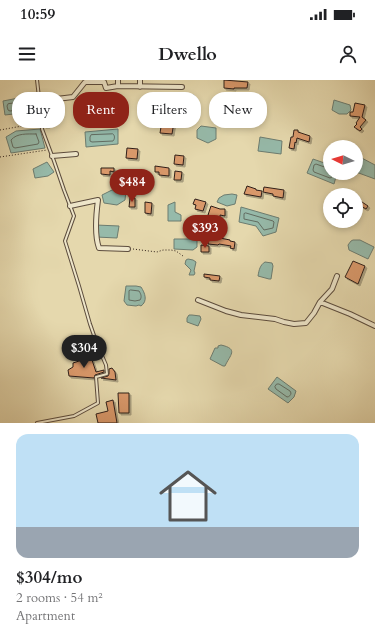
<!DOCTYPE html>
<html lang="en">
<head>
<meta charset="utf-8">
<style>
	body { margin:0; font-family:Cardo,serif; background:#f6f6f6; color:#202124; height:100vh; display:flex; flex-direction:column; font-size:15px; white-space:nowrap }
	* { box-sizing:border-box; margin:0 }
	p { font-size:13px; color:#757577 }
	.icon { flex:none; width:22px; height:22px; fill:none; stroke:currentColor; stroke-width:2; stroke-linecap:round; stroke-linejoin:round }
	.map { position:relative; height:343px; overflow:hidden }
	.panel { display:flex; flex-direction:column; background:#fff; flex:1 }
	.panel>* { flex:none }
	.hud { position:absolute; left:12px; top:12px; width:351px; height:36px; display:flex; gap:8px }
	.needle { width:26px; rotate:275deg }
	.tools { position:absolute; left:323px; top:60px; display:grid; gap:8px }
	.tools a { display:grid; place-items:center; width:40px; height:40px; border-radius:50%; background:#fff; box-shadow:0 2px 6px #0003; font-size:20px }
	.price { position:absolute; translate:-50% -34px; padding:0 9px; border-radius:14px; background:#8f2418; color:#fff; font-size:13px; line-height:26px; filter:drop-shadow(0 1px 2px #0008) }
	.price::after { content:''; position:absolute; left:50%; top:24px; width:12px; height:9px; margin-left:-6px; background:inherit; clip-path:polygon(0 0,100% 0,50% 100%) }
	.price.active { background:#222; color:#fff }
	ul { padding:0; list-style:none }
	li { display:grid; align-content:center; gap:8px; height:212px; padding:0 16px }
	li+li { border-top:1px solid #e0e0e0 }
	li span { display:grid; place-items:center; height:124px; border-radius:12px; color:#555 }
	li>.icon { margin-inline-start:auto }
	span .icon { width:72px; height:72px; fill:#fffc; stroke-width:1 }
	li b { font-size:17px }
	.pill { padding:0 14px; border-radius:16px; background:#fff; box-shadow:0 2px 6px #0003; font-size:14px; line-height:36px }
	.pill.active { background:#8f2418; color:#fff }
	.status { display:flex; justify-content:space-between; align-items:center; height:28px; padding:0 20px; background:#fff; direction:ltr }
	.status svg { height:11px; fill:currentColor }
	header { display:flex; justify-content:space-between; align-items:center; height:52px; padding:0 16px; background:#fff; font-size:18px; font-weight:700 }
	.map>svg:first-child { display:block }
	.water { fill:#96baaa; stroke:#6c7c70 }
	.lines { fill:none; stroke-linecap:round; stroke-linejoin:round }
	.shore { stroke:#626c61; stroke-width:1 }
	.building { fill:#d9986b; stroke:#2e1e18; filter:url(#shadow) }
	.service-casing { stroke:#5c4c3d; stroke-width:4 }
	.minor-casing { stroke:#5c4c3d; stroke-width:6 }
	.path { stroke:#2e1e18; stroke-width:1; stroke-dasharray:1 2; stroke-linecap:butt }
	.service { stroke:#eee6ca; stroke-width:2 }
	.minor { stroke:#eee6ca; stroke-width:4 }
</style>
</head>
<body>
<div class="status"><b>10:59</b><svg viewBox="0 0 49 12"><path d="M0 12V9h3v3zM5 12V6h3v6zM10 12V3h3v9zM15 12V0h3v12zM26 1h20v11H26zM47 4h2v5h-2z"/></svg></div>
<header><svg class="icon" aria-label="menu" viewBox="0 0 24 24"><path d="M4 6h16M4 12h16M4 18h16"/></svg>Dwello<svg class="icon" aria-label="person" viewBox="0 0 24 24"><circle cx="12" cy="8" r="4"/><path d="M4 21q1-7 8-7t8 7"/></svg></header>
<div class="map">
<svg width="375" height="343" viewBox="0 0 375 343">
	<defs>
		<filter id="shadow"><feDropShadow dx="2" dy="2" stdDeviation="0" flood-color="#0004"/></filter>
	</defs>
	<rect width="100%" height="100%" fill="#e5d8ad"/>
	<filter id="stains"><feTurbulence type="fractalNoise" baseFrequency=".005" numOctaves="4"/><feColorMatrix values="0 0 0 0 .2 0 0 0 0 .09 0 0 0 0 .02 0 0 0 .5 -.17"/></filter>
	<radialGradient id="worn" r=".72"><stop offset=".6" stop-color="#630" stop-opacity="0"/><stop offset="1" stop-color="#630" stop-opacity=".3"/></radialGradient>
	<path class="water" d="M167 15H194V31L185 32 182 28 167 30Z
		M29 16 31 32 5 35 3 21Z
		M334 20 350 25 351 30 347 34H339L332 30Z
		M201 46 216 48V59L208 63 197 58V50Z
		M40 49 45 68 11 73 6 57 16 51Z
		M118 49V64L86 67 85 52Z
		M260 57 282 61 281 74 258 71Z
		M356 75 375 85V99L356 92Z
		M313 79 330 85V93H337L334 104 307 93Z
		M47 82 54 92 48 96 35 98 33 89Z
		M112 110H126L125 120 117 125 104 123 102 115Z
		M232 114 237 115 235 124 227 126 217 122 219 118 224 115Z
		M175 122V132L181 135V141H168V125Z
		M241 127 279 138 276 152 263 156 256 146 239 142Z
		M96 145 119 146 117 158 96 157Z
		M174 159H197V167L193 170 174 169Z
		M353 160H360L374 167 368 179 349 170 348 165 351 161Z
		M188 179 193 180 196 182 194 191 195 193 194 195H189L191 190 185 184 186 180Z
		M265 182 272 183 273 186 271 199H269L258 196C259 190 260 185 265 182Z
		M126 206H136L141 207C145 213 148 221 141 226L139 225 136 226 127 225 124 221Z
		M189 235H192L200 236 201 239 198 246 187 242V238Z
		M221 265C239 269 230 275 225 286H223L210 279 215 268H218V266Z
		M277 297 296 311 294 317 288 323 268 309Z"/>
	<g class="lines">
		<path class="shore" d="M173 19H188L190 21V25L187 27 183 24 173 25 171 24V21Z
			M24 22C27 23 27 27 25 29L10 31 8 30 7 26 8 24Z
			M36 54 39 62 38 64 15 68 13 67 11 60C17 53 27 54 36 54Z
			M113 54C115 55 115 59 113 61L92 62 90 61V57L91 55Z
			M330 89 316 84 314 85 313 90 314 92 330 98 332 97 333 93
			M246 133 273 141 274 142 273 148 264 150 258 142 244 139V134Z
			M131 210 139 211C141 214 142 217 140 220L135 221 129 220V211Z
			M277 304H279L290 311 291 313C291 315 289 317 287 317L276 309 275 307Z"/>
	</g>
	<path class="building" d="M224 0 248 2 247 8H234V9L224 8Z
		M355 23 365 25 362 37 366 40 360 47 362 49 360 51 354 47 357 44 356 43 360 37 350 36V32H353Z
		M42 26H45L47 39H49V42H47L48 46H44Z
		M215 31 225 33 224 43 213 42Z
		M162 41 174 42 172 54 160 53Z
		M294 50H298V52L310 56 309 62 297 58 296 63 295 62 294 69 289 68 291 57H293Z
		M127 68 138 69 137 79 126 78Z
		M175 75 184 76 183 85 174 84Z
		M155 86 169 88V96L159 95V92H155Z
		M101 88H114V92L110 91V95L101 94Z
		M175 91 182 92 181 100H174Z
		M247 106 256 109V110L262 111 261 117 244 114Z
		M264 107 284 110 283 118 273 116V114L263 112Z
		M130 118H135V127H129Z
		M356 118 368 126 366 129 356 123Z
		M195 119 206 122 203 131 195 129 196 125 193 124Z
		M145 122 152 123 151 134 145 133Z
		M211 126 220 129H225V136L220 135V138L214 137 208 135Z
		M210 152H216L215 155 221 156 220 158 230 160V161L235 162 234 169 230 168 231 166 219 164 218 165 208 164V160H210Z
		M201 165 209 166V172H201Z
		M353 181 365 186 358 204 345 197Z
		M204 194 220 196 219 201 210 200V198L204 197Z
		M91 277 96 292 104 290V292L95 295 94 298 69 296 68 290 73 287V283Z
		M112 288 115 292 116 300 101 298 108 296 109 294V289Z
		M118 313H129V333H119Z
		M113 320 117 343H98L96 334 108 331 106 322Z"/>
	<g class="lines">
		<defs>
			<path id="service" d="M37 0 41 35 42 49 54 81 64 110 74 136 65 161 79 206 90 244 97 264 106 285 107 294 96 297 98 323 74 336 37 343"/>
			<path id="minor" d="M118 6 182 7
				M140 7V0
				M40 21 73 17 85 2H104L106 8 118 6V0
				M52 76 76 74
				M70 126 98 120C96 135 94 154 99 168L128 169
				M198 220 226 231 241 235 275 239 284 242 294 244 306 243 314 233 320 222 332 209 337 196
				M320 222 350 234 375 246"/>
		</defs>
		<use href="#service" class="service-casing"/>
		<use href="#minor" class="minor-casing"/>
		<path class="path" d="M0 50 39 43
			M0 77 47 70
			M133 169 157 172 163 170H171L176 171 183 176"/>
		<use href="#service" class="service"/>
		<use href="#minor" class="minor"/>
	</g>
	<rect width="100%" height="100%" filter="url(#stains)"/>
	<rect width="100%" height="100%" fill="url(#worn)"/>
</svg>
<div class="tools">
<a><svg class="needle" viewBox="-14 -14 28 28"><path d="M0-13l5 13h-10z" fill="#e53935"/><path d="M0 13l5-13h-10z" fill="#757577"/></svg></a>
<a><svg class="icon" aria-label="locate" viewBox="0 0 24 24"><circle cx="12" cy="12" r="6"/><path d="M12 2v4M12 18v4M2 12h4M18 12h4"/></svg></a>
</div>
<b class="price" style="left:132px;top:123px">$484</b>
<b class="price" style="left:205px;top:169px">$393</b>
<b class="price active" style="left:84px;top:289px">$304</b>
<div class="hud">
<a class="pill">Buy</a>
<a class="pill active">Rent</a>
<a class="pill">Filters</a>
<a class="pill">New</a>
</div>
</div>
<section class="panel">
<ul>
<li><span style="background:linear-gradient(#bfe0f5 75%,#9aa5b1 0)"><svg class="icon" aria-label="home" viewBox="0 0 24 24"><path d="M3 11l9-7 9 7M6 9v11h12V9"/></svg></span><div><b>$304/mo</b><p>2 rooms · 54 m²</p><p>Apartment</p></div></li>
</ul>
</section>
</body>
</html>
